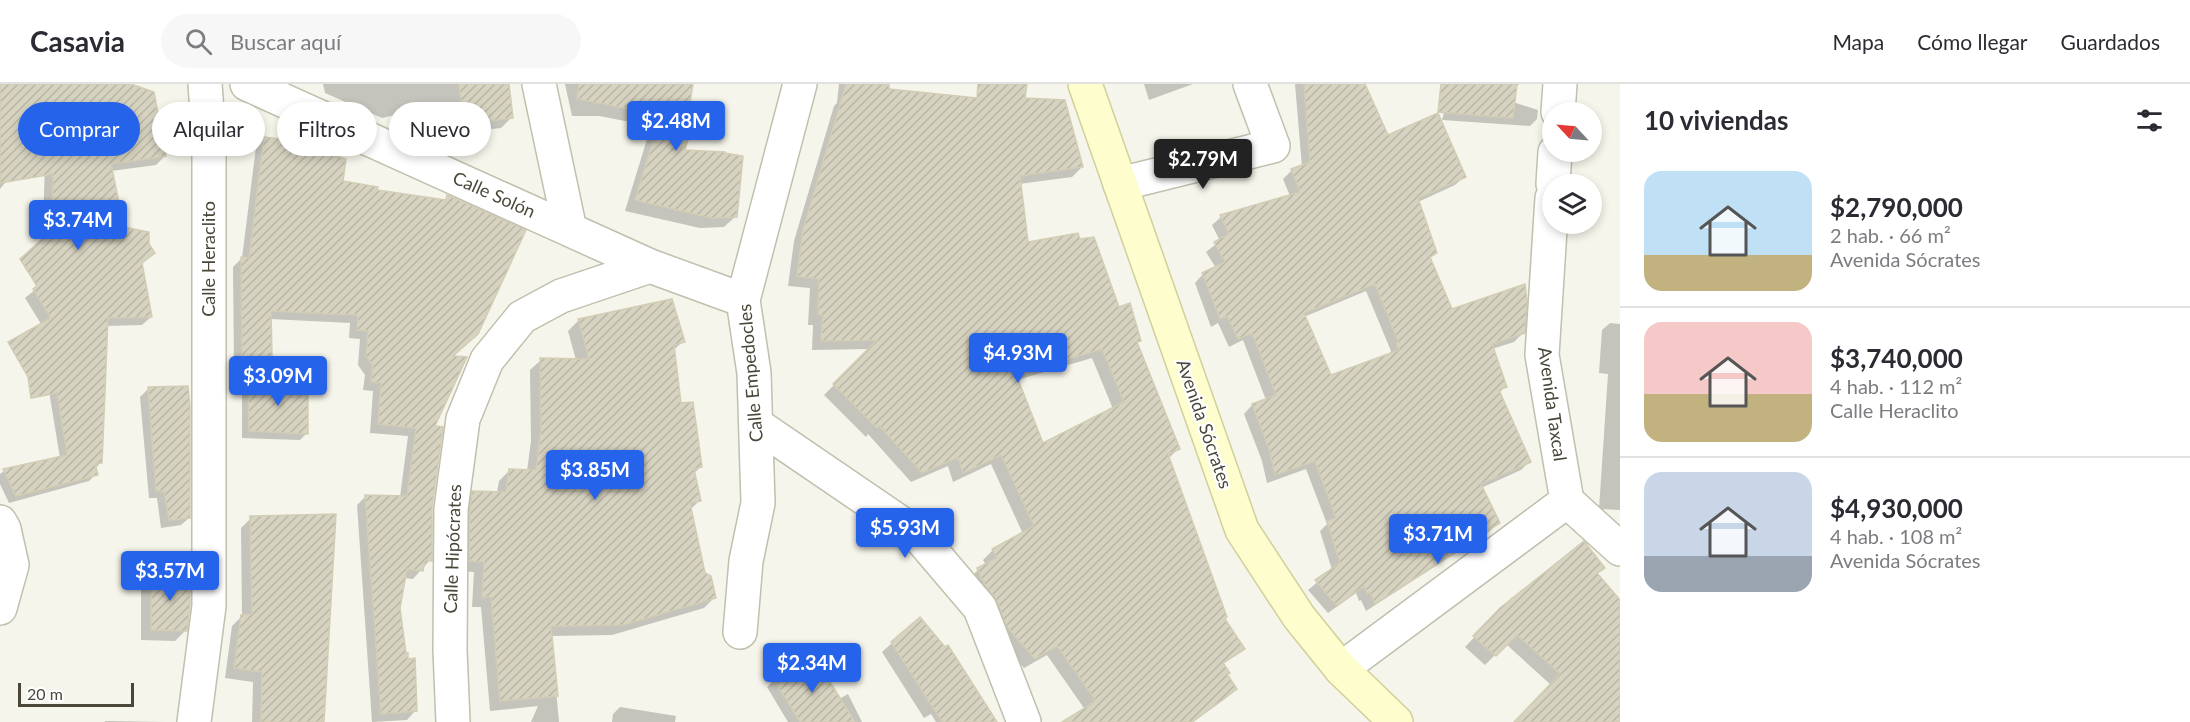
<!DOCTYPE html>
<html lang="es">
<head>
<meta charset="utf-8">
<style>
	body { margin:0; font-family:Lato,sans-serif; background:#f7f7f7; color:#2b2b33; height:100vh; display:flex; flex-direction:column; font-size:22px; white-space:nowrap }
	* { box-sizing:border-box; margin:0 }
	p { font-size:20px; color:#7c7c81 }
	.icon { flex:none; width:33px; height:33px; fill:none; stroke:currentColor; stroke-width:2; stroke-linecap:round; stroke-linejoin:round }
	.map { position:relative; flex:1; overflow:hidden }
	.side { display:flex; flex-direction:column; background:#fff; width:570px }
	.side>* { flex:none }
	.banner { position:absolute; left:18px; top:18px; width:570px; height:54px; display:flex; gap:12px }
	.needle { width:39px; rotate:296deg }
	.fabs { position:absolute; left:1542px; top:18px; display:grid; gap:12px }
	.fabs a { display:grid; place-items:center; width:60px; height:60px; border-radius:50%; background:#fff; box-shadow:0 3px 9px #0003; font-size:30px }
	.scale { position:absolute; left:18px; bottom:15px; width:116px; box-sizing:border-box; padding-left:6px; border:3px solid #4a4739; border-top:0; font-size:16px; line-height:21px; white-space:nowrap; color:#4a4739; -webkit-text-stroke:4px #fff; paint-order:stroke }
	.price { position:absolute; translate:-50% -51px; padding:0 14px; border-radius:6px; background:#2563eb; color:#fff; font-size:20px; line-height:39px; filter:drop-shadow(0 2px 3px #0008) }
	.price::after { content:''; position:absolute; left:50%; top:36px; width:18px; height:14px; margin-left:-9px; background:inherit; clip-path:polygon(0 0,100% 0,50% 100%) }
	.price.active { background:#222; color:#fff }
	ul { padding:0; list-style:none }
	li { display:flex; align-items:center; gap:18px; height:150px; padding:0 24px }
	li+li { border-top:2px solid #e1e1e2 }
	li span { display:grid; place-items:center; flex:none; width:168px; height:120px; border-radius:18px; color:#555 }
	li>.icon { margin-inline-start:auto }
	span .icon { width:72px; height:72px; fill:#fffc; stroke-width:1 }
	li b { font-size:26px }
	h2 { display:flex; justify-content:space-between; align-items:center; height:72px; padding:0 24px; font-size:26px }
	.tag { padding:0 21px; border-radius:27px; background:#fff; box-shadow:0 3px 9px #0003; font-size:21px; line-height:54px }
	.tag.active { background:#2563eb; color:#fff }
	header { display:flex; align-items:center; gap:36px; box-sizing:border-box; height:84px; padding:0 30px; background:#fff; border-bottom:2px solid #e1e1e2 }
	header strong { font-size:28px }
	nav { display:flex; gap:33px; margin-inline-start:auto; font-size:21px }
	.search { width:420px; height:54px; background:#f7f7f7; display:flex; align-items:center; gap:15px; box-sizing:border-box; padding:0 21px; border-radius:33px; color:#7c7c81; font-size:22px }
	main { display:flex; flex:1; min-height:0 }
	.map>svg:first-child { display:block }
	.shadow { fill:#0003; fill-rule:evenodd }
	.building { fill:url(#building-hatch); stroke:#d2cdb4; stroke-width:1.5; fill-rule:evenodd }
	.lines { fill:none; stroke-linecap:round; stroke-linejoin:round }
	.street-casing { stroke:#c1bfae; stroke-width:36 }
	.secondary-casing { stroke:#d1cf9a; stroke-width:36 }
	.street { stroke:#fff; stroke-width:33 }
	.secondary { stroke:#fdfdcd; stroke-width:33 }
	.labels { text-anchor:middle; stroke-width:4.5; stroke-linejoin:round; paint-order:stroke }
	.street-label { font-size:18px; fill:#4a4739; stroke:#fff }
</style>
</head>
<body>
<header>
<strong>Casavia</strong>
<div class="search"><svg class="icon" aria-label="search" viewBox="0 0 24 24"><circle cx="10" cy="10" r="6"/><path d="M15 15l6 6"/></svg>Buscar aquí</div>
<nav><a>Mapa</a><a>Cómo llegar</a><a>Guardados</a></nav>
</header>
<main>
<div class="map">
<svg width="1620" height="638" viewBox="0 0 1620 638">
	<defs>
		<pattern id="building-hatch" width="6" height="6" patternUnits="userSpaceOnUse" patternTransform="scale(1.5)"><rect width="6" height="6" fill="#d7d3c1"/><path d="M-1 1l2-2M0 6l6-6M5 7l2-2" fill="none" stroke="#bab6a7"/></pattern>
	</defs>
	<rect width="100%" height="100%" fill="#f5f5eb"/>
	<path class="shadow" d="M0 0H121L165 72 156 81 111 87 122 144 148 161 153 169 141 180 151 233 142 241 106 242 95 327 25 214 41 201 46 49 0 105Z
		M323 0H508L511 34 501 44 454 49 451 18 382 34 325 9Z
		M565 0H692L686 36 684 38 683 68 736 132 724 143 700 144 625 127 651 42 599 32H572Z
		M839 0H886L874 12 1082 83 1072 93 1019 100 1026 160 1118 225 1140 257 1136 260 1178 365 1169 374 1223 535 1243 564 1222 581 1226 591 1235 605 1225 615 1193 638H1086V627L1047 571 1024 584 997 551 968 496 978 486 986 481 983 476 993 466 1023 450 991 380 953 398 948 382 911 398 868 350 866 353 824 311 870 265 812 266 813 241H808L810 204 788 202 794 157 834 22 837 19ZM1092 274 1113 325 1042 361 1017 296Z
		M1144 0H1193L1149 16Z
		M1295 0H1364L1387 53 1464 93 1455 101 1418 118 1436 169 1429 175 1451 227 1523 249 1514 258 1492 265 1505 303 1499 309 1529 378 1521 386 1481 404 1498 439 1490 447 1366 527 1361 516 1359 517 1356 509 1328 529 1308 506 1332 486 1320 447 1327 440 1306 385 1267 399 1262 377 1244 330 1252 321 1266 316 1243 256 1229 263 1218 239 1211 243 1195 199 1203 190 1216 184 1206 168 1220 157 1212 141 1221 133 1290 112 1283 95 1292 86 1302 83ZM1366 207 1391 267 1389 271 1330 293 1304 233Z
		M1456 0H1519L1515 4 1513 18 1538 26 1537 35 1530 42 1442 36 1450 6Z
		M264 55 341 98 376 107 443 117 448 113 450 274 433 344 430 476 413 495 404 494 399 524 415 627 407 636 372 638 357 421 366 412 400 413 408 352 370 349 373 307 363 306 365 291 358 281 360 255 349 254 350 239 270 235V273L262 281H234L233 183 242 174 256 63Z
		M671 217 683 257 673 267 680 321 701 383 693 390 699 417 690 426 703 490 715 513 704 524 612 551 551 552 559 638H531L538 622 490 627 481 523H472L474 488 460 487 462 419 473 409H497L499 397 509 387H527L531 357 530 286 541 276H576L568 247 578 237Z
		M1610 239 1620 240V426L1599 425 1608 290 1599 289 1602 246Z
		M249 298 307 349 300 356 242 354V305Z
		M55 300 101 378 95 385 96 390 89 397 9 419 0 400V390L4 387 60 374 49 307Z
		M148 305 189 434 181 441 161 444 157 414H149L140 313Z
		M251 434 322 638H252L253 598 225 594 232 542 242 532 241 444Z
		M1603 484 1596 490 1620 521V638H1516L1551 601 1506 560 1485 581 1465 563 1501 525Z
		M152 493 186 546 175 557 141 556V504Z
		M892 559 995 638H936L931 630 924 634 882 568Z
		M810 574 839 615 848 610 862 638H788L767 603 774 596Z
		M620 623 676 632 675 638H612L613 630Z
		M106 637 165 638H104Z"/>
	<path class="building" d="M0 0H131L154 8 166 72 111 80 124 143 149 148V160L155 169 142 179 152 233 108 234 102 379 95 380 98 391 16 412 3 385 67 371 57 309 31 314 28 293 8 258 51 234 33 205 37 202 20 175 51 147 53 90 0 99Z
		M459 0H509L513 34 464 40Z
		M579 0H693L687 36 679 35 693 39 685 66 725 68V69L743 72 737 133 712 134 635 116 661 31 577 15Z
		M846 0H889V5L977 14 978 0H1027L1025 14 1065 16 1083 83 1020 92 1028 158 1078 149 1080 155 1094 153 1119 223 1130 219 1141 257 1137 258 1180 365 1168 370 1227 533 1225 535 1245 565 1223 579 1230 589 1227 590 1237 605 1192 638H1062L1096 617 1057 562 1035 575 1006 541 997 517 984 499 977 484 997 474 992 465 1034 442 1001 371 963 389 958 373 922 389 879 341 877 344 833 300 877 256 821 257 823 231H818L819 195 797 192 803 146ZM1102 265 1124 318 1043 359 1016 290Z
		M1304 0H1365L1388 51 1438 29 1466 93 1418 114 1437 169 1430 173 1452 225 1525 200 1527 218 1525 249 1492 260 1507 303 1499 306 1531 378 1481 400 1500 439 1375 520 1370 508 1367 509 1364 502 1337 522 1315 496 1340 479 1327 437 1336 434 1315 377 1275 391 1270 368 1252 320 1276 311 1252 249 1238 255 1227 232 1220 235 1202 189 1225 178 1214 158 1229 150 1220 131 1300 108 1291 85 1310 78ZM1375 200 1399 259 1396 260 1399 266 1331 291 1304 229Z
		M1441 0H1517L1513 34 1438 28Z
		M264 53 297 57V60L346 75 343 97 378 103 377 106 446 116 447 111 526 146 478 250 453 272 467 273 435 342 443 343 432 423V477L425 476 423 487 407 485 400 524 406 569H408V575L415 574 417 627 381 630 365 411 407 412 416 344 378 340 381 299 371 298 373 282 366 272 368 247 357 246 358 231 271 227 272 273H242L241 173 249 174Z
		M672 215 685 258 674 261 681 319 693 318 702 383 694 385 701 417 690 419 705 489 711 492 716 514 623 541 551 542 558 612 500 617 491 513H482L484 478 469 477 470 426 472 407 506 408 509 385 536 386 541 346 540 274 589 275 578 235Z
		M248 296 308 298V350L249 347Z
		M188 302 190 323V434L169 436 164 407H156L148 303Z
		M336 430 324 638H261L262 588 234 584 241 531 252 530 250 432Z
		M1584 457 1605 484 1597 489 1620 516V638H1514L1560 590 1517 551 1496 572 1473 552 1500 524Z
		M190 490V521L187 547 151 546V492Z
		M920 533 945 563 948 561 997 638H942L891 558Z
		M810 572 812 575 815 574 855 638H800L773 594Z"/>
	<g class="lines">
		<defs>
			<path id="street" d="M247 0 650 182 743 216
				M539 0 570 146
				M1558 28 1560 0
				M1120 100 1273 62 1250 0
				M1553 100 1555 68
				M1552 114 1542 271 1567 417
				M757 341 917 450 980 524 1024 638
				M1567 417 1620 465
				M0 438 4 445 12 481 0 524
				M740 548 746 477 758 419 754 289 743 216 800 0
				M1341 585 1567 417
				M194 638 209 522V55L205 0
				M453 638 450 566 451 425 463 335 487 276 522 233 561 212 650 182"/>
			<path id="secondary" d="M1085 0 1242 446 1299 533 1341 585 1396 638"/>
		</defs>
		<use href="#street" class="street-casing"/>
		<use href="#secondary" class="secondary-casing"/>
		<use href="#street" class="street"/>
		<use href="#secondary" class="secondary"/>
	</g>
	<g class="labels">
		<g class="street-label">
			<text transform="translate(494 111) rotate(24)" y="6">Calle Solón</text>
			<text transform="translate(209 175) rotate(-90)" y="6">Calle Heraclito</text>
			<text transform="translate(751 289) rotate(-95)" y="6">Calle Empedocles</text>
			<text transform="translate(1552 320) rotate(82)" y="6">Avenida Taxcal</text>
			<text transform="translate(1204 340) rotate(71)" y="6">Avenida Sócrates</text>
			<text transform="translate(453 465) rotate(-88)" y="6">Calle Hipócrates</text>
		</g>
	</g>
</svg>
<div class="fabs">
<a><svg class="needle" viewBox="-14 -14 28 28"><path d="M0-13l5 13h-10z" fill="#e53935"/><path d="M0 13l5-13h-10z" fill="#7c7c81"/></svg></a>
<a><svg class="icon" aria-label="layers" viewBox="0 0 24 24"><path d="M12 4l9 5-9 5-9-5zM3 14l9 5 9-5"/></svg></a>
</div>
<div class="scale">20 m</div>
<b class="price" style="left:676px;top:68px">$2.48M</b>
<b class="price active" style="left:1203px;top:106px">$2.79M</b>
<b class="price" style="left:78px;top:167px">$3.74M</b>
<b class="price" style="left:1018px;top:300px">$4.93M</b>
<b class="price" style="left:278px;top:323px">$3.09M</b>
<b class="price" style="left:595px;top:417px">$3.85M</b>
<b class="price" style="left:905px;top:475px">$5.93M</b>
<b class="price" style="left:1438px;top:481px">$3.71M</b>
<b class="price" style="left:170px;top:518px">$3.57M</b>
<b class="price" style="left:812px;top:610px">$2.34M</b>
<div class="banner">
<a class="tag active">Comprar</a>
<a class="tag">Alquilar</a>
<a class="tag">Filtros</a>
<a class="tag">Nuevo</a>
</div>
</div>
<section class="side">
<h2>10 viviendas<svg class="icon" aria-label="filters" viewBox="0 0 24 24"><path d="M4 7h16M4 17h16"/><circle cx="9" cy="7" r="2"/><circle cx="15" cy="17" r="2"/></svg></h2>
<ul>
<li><span style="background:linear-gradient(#bfe0f5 70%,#c2b280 0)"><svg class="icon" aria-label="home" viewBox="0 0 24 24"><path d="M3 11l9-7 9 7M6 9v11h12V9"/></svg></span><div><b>$2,790,000</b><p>2 hab. · 66 m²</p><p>Avenida Sócrates</p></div></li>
<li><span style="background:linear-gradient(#f6c9c9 60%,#c2b280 0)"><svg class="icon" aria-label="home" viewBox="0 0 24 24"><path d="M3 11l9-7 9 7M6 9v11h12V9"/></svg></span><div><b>$3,740,000</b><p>4 hab. · 112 m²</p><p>Calle Heraclito</p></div></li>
<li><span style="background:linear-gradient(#c9d6e8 70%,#9aa5b1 0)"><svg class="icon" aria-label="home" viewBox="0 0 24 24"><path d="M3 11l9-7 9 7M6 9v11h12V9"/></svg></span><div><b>$4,930,000</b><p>4 hab. · 108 m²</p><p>Avenida Sócrates</p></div></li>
</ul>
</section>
</main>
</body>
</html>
